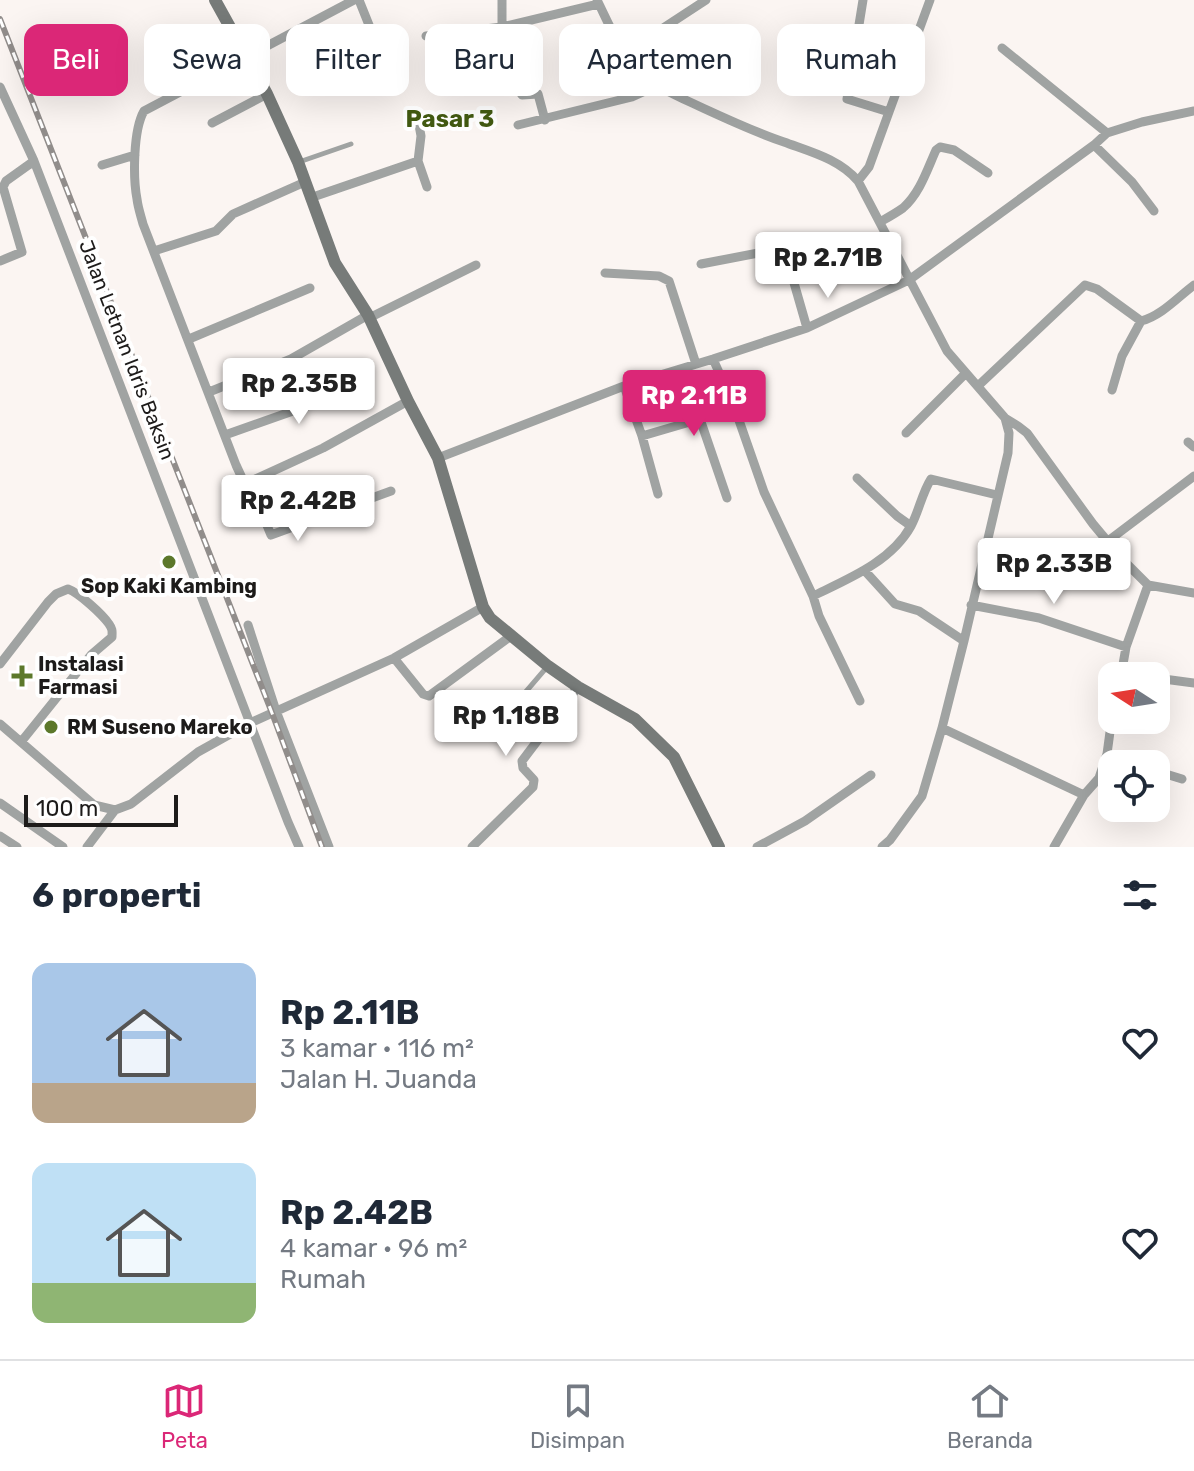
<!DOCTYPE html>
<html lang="id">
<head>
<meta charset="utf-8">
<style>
	body { margin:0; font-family:Rubik,sans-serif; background:#f6f6f7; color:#1f2937; height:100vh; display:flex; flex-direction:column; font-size:30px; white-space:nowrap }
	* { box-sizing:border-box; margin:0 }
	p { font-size:26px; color:#747a83 }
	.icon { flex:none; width:44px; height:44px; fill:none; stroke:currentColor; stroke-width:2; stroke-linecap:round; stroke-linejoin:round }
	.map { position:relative; height:847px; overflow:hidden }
	.drawer { display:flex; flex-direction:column; background:#fff; flex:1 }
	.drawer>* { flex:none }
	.guide { position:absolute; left:24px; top:24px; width:1146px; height:72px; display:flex; gap:16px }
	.needle { width:52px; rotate:282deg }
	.fabs { position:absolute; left:1098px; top:662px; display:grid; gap:16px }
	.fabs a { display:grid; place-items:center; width:72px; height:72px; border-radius:16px; background:#fff; box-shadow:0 8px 32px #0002; font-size:40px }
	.scale { position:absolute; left:24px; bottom:20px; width:154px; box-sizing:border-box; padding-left:8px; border:4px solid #1d1b1a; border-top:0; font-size:22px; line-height:28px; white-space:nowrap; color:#1d1b1a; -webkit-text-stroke:6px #fff; paint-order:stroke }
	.price { position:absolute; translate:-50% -68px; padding:0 18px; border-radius:8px; background:#fff; color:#222; font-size:26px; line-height:52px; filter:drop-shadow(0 2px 4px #0008) }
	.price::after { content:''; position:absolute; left:50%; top:48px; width:24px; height:18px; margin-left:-12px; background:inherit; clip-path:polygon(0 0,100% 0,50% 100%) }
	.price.on { background:#db2777; color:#fff }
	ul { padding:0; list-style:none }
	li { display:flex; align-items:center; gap:24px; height:200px; padding:0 32px }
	li span { display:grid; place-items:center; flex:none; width:224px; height:160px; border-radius:16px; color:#555 }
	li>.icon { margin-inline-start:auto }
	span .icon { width:96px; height:96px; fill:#fffc; stroke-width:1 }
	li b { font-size:34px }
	h2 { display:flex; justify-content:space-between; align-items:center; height:96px; padding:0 32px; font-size:34px }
	.chip { padding:0 28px; border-radius:16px; background:#fff; box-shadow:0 8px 32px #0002; font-size:28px; line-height:72px }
	.chip.on { background:#db2777; color:#fff }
	.tab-bar { display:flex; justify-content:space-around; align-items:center; height:112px; border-top:2px solid #e0e1e3; background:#fff; font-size:22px; color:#747a83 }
	.tab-bar a { display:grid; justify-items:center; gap:4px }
	.tab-bar .on { color:#db2777 }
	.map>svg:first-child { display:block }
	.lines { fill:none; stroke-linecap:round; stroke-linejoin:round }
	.lane { stroke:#a0a3a2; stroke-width:5 }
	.street { stroke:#a0a3a2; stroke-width:9 }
	.secondary { stroke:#777b79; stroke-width:12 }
	.rail-casing { stroke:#918d8b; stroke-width:6 }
	.rail { stroke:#fff; stroke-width:3; stroke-dasharray:9; stroke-linecap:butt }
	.poi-dot { fill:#5c782b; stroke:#fff; stroke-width:3 }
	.labels { text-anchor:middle; stroke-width:8; stroke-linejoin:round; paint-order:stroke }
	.street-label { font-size:20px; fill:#1d1b1a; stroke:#fff }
	.poi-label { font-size:20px; font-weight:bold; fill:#1d1b1a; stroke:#fff; text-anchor:start }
	.quarter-label { font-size:24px; font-weight:bold; fill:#425a12; stroke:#fff }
</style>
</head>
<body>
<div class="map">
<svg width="1194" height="847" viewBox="0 0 1194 847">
	<rect width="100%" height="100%" fill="#fbf5f2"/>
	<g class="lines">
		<path class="lane" d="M299 162 351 144
			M523 695 547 667"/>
		<path class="street" d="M354 0 144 111C133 130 133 178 137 199 138 208 141 216 143 224L236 465 242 478 249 482 323 448 408 401
			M359 0 387 70
			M502 0V27L520 92 522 95 538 94 545 120
			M597 0C608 22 619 50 637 68 655 88 682 98 705 109 731 121 757 133 784 142 811 152 839 159 858 181L947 351 1005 418 1009 433 1008 453 964 641 942 728 922 796 890 840 882 847
			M426 36 502 27 598 4
			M1002 48 1107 133
			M625 53 706 0
			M0 87 34 161 288 822 299 847
			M889 112 930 0
			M212 123 267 94
			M518 125 632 97 643 92 652 81
			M1094 145 1132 182 1154 211
			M418 161 421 136 419 125
			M102 165 135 155
			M858 181 869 167 889 112 847 99 863 0
			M310 198 418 161 427 187
			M880 222C887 218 896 213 903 208 920 193 927 170 936 150L940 147 954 150 988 173
			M154 251 216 231 233 214 305 182
			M0 261 22 252 3 187 6 181 34 161
			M701 264 784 248 807 328
			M605 273 659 276 669 281 696 364
			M369 318 476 265
			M189 339 310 288
			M713 359 734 406 764 492 813 596 819 616 860 701
			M979 385 1085 285 1097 289 1141 321C1161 316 1178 297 1194 285
			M624 386 642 436 658 494
			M1112 390 1122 356 1141 321
			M209 392 291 359 368 315
			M1005 418 1018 426 1027 433 1093 524 1124 561 1148 585 1194 593
			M700 419 727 498
			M906 433 966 373
			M225 435 310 405 355 380
			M642 436 700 419 734 406
			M1188 442 1194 447
			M438 458 624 386 713 359 807 328 909 280 1094 145 1107 133 1142 122 1194 111
			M857 478 897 516 911 526
			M249 482 271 535 391 491
			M1108 541 1194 476
			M865 571 895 604 919 611 964 641
			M813 596C848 579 891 562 911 526 919 511 922 493 931 479L997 495
			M971 605 1039 618 1126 647
			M248 625 276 711 329 847
			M394 658 423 694 429 696 511 636
			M0 664 48 602 56 594 68 589C79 593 102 614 109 624 113 630 112 631 112 637L91 655 21 742
			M1121 676 1126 647 1148 585
			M1139 676H1142
			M1156 678 1194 683
			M0 724 94 805 115 810 131 804 198 752 250 723 394 658 483 607
			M942 728 1084 795
			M1107 754 1137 764
			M1156 771 1182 779
			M0 803 63 847
			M0 836 17 847
			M87 847 115 810
			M472 847 533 787 534 780 523 768 522 761 578 687
			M757 847 805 821 871 775
			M1054 847 1084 795 1099 778 1107 754 1112 717"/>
		<path class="secondary" d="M215 0 267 94 298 162 335 263 368 315 408 401 438 458 483 607 490 618 548 666 578 687 635 719 674 757 719 847"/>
		<defs>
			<path id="rail" d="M0 19 272 713 322 847"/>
		</defs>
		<use href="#rail" class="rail-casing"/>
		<use href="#rail" class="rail"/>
	</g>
	<g class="poi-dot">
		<circle cx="169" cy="562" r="8"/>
		<path d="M18 664h8v8h8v8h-8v8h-8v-8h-8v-8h8z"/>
		<circle cx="51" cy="727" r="8"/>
	</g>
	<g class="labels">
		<g class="street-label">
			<text transform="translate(127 350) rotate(69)" y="7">Jalan Letnan Idris Baksin</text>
		</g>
		<g class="poi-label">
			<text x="169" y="593" text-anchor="middle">Sop Kaki Kambing</text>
			<text x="38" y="671">Instalasi<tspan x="38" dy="23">Farmasi</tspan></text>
			<text x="67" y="734">RM Suseno Mareko</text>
		</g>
		<g class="quarter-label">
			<text x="450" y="127">Pasar 3</text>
		</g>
	</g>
</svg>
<div class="fabs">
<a><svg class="needle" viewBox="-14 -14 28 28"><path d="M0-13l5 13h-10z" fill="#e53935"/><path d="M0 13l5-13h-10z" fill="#747a83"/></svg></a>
<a><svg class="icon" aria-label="locate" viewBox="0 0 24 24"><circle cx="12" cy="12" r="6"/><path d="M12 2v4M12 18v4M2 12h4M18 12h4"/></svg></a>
</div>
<div class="scale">100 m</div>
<b class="price" style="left:828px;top:300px">Rp 2.71B</b>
<b class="price" style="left:299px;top:426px">Rp 2.35B</b>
<b class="price on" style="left:694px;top:438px">Rp 2.11B</b>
<b class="price" style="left:298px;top:543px">Rp 2.42B</b>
<b class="price" style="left:1054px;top:606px">Rp 2.33B</b>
<b class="price" style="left:506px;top:758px">Rp 1.18B</b>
<div class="guide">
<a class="chip on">Beli</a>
<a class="chip">Sewa</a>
<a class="chip">Filter</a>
<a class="chip">Baru</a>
<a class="chip">Apartemen</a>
<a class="chip">Rumah</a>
</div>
</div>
<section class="drawer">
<h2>6 properti<svg class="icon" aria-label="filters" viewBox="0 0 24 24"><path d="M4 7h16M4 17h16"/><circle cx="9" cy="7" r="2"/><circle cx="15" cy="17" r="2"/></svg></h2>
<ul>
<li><span style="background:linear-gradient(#a9c7e8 75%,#b9a48a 0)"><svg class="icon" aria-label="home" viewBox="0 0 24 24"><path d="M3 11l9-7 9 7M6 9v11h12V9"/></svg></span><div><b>Rp 2.11B</b><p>3 kamar · 116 m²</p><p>Jalan H. Juanda</p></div><svg class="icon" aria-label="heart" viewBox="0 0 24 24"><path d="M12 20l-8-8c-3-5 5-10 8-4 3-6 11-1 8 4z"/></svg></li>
<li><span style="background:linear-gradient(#bfe0f5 75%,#8fb573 0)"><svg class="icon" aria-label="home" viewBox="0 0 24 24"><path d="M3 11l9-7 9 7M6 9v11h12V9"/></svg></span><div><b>Rp 2.42B</b><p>4 kamar · 96 m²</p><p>Rumah</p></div><svg class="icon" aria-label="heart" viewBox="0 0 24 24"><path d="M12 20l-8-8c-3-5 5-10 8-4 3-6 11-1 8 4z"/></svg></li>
</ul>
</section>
<nav class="tab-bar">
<a class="on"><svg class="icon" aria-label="map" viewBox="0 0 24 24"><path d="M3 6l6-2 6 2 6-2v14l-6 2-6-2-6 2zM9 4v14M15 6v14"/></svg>Peta</a>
<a><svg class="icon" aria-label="saved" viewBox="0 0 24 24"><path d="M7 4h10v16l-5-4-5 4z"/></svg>Disimpan</a>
<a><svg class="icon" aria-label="home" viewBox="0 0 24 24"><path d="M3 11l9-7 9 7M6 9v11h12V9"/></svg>Beranda</a>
</nav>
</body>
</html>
